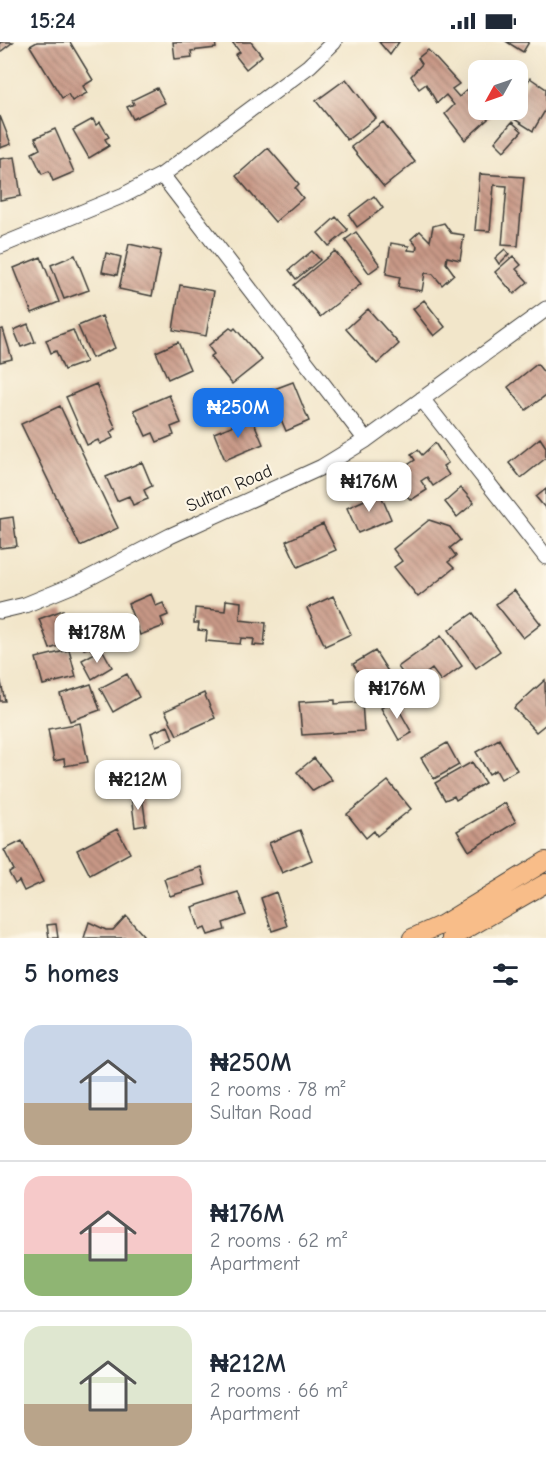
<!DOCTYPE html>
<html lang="en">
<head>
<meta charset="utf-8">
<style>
	body { margin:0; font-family:"Comic Neue",sans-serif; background:#f2f2f3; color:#1f2937; height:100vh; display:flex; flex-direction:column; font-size:22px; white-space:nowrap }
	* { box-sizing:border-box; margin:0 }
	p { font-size:20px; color:#747a83 }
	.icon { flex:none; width:33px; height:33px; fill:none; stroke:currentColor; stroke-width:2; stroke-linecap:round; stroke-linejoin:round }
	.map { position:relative; height:896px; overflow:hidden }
	.details { display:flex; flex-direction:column; background:#fff; flex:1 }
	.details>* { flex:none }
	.needle { width:39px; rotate:230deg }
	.fabs { position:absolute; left:468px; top:18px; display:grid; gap:12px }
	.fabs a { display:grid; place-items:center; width:60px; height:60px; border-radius:12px; background:#fff; box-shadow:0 6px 24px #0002; font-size:30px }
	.price { position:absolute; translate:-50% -51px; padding:0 14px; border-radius:12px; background:#fff; color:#222; font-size:20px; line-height:39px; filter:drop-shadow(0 2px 3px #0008) }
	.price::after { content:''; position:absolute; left:50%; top:36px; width:18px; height:14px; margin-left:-9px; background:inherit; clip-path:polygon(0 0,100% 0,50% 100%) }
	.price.active { background:#1a73e8; color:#fff }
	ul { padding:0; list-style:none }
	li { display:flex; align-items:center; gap:18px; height:150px; padding:0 24px }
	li+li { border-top:2px solid #e0e1e3 }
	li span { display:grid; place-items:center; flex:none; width:168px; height:120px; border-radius:18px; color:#555 }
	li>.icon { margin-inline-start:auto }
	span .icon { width:72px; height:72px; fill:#fffc; stroke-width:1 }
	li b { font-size:26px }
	h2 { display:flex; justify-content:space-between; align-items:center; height:72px; padding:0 24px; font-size:26px }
	.status { display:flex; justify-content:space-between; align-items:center; height:42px; padding:0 30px; background:#fff; direction:ltr }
	.status svg { height:16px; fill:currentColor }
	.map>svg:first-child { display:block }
	.building { fill:url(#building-back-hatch) }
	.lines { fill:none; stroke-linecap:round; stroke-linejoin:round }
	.minor-casing { stroke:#3c3a36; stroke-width:17 }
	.major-casing { stroke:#3c3a36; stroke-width:20 }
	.minor { stroke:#fff; stroke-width:15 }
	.major { stroke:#f8bd89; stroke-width:18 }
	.labels { text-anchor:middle; stroke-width:4.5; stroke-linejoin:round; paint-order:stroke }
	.street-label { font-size:18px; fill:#1c1c1c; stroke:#fcf5e5 }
</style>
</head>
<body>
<div class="status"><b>15:24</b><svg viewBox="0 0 49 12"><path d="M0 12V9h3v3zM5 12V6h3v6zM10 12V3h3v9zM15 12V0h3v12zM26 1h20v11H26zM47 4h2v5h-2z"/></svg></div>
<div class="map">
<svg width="546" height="896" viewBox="0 0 546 896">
	<defs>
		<pattern id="building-back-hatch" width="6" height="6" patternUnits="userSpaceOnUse" patternTransform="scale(1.5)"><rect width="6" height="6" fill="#c89886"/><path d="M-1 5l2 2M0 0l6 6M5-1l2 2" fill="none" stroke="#a27b6d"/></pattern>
	</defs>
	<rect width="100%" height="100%" fill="#fcf5e5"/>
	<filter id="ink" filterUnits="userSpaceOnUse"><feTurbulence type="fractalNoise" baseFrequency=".0167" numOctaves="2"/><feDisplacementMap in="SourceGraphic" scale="12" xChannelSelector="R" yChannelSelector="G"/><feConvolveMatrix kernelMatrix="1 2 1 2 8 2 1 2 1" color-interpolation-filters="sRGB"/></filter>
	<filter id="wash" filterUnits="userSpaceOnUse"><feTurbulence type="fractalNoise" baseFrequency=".008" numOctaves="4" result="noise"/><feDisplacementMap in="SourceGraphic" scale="24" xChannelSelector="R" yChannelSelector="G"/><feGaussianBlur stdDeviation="1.35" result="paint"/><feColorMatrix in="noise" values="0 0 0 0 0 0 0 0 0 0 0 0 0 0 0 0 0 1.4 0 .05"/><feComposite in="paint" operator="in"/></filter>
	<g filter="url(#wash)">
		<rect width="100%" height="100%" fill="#f2e6ca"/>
		<g id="blocks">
			<path class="building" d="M0 0H13L0 10Z
				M37 0H70L93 38 83 44 87 51 72 59 68 52 62 56 30 4Z
				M173 0H215L216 6 191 9 192 15 175 17Z
				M232 0H251L262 14 246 27 235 13 240 10Z
				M379 0H399L390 13Z
				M507 0H529L523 10Z
				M428 8 459 42 452 47 459 55 468 47 472 50 478 43V68H498L465 98 445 72 454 63 446 53 437 61 426 42 419 47 411 34 422 22 418 16Z
				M530 36 546 47V67L533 89 508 73 511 68H518V57Z
				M346 37 376 76 347 98 316 59Z
				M157 46 165 61 133 77 127 65 134 62 132 58Z
				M0 74 11 102 0 106Z
				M93 77 96 83 100 80 109 95 105 97 109 104 89 116 73 88Z
				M383 80 415 120 384 145 351 105Z
				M512 80 522 89 504 109 495 100Z
				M55 87 74 130 53 139 49 129 42 132 32 111 40 107 35 96Z
				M268 106 299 142 295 146 303 156 275 180 236 134Z
				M15 115 21 154 0 158V117Z
				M480 132 524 135 518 204 502 203 507 144 494 143 490 189 475 188Z
				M374 154 383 166 357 185 349 173Z
				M336 175 348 188 329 204 318 191Z
				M444 181 451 191 464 193 460 218 447 215 446 221 454 232 442 243 433 232 425 231 422 249 398 245 400 235 386 232 391 201 409 204 408 208 416 209 417 204 411 197 420 189 430 199 433 184Z
				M356 190 380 223 369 231 345 198Z
				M129 202 161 209 152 254 119 247Z
				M505 207 509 212 499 222 495 216Z
				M312 209 320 218 296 237 289 228Z
				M335 209 361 242 320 275 294 243Z
				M106 211 121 215 117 233 102 230Z
				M75 213 89 248 64 257 51 223Z
				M513 214 521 223 516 227 528 240 514 252 495 230Z
				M41 215 59 260 32 271 14 226Z
				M180 243 214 249 206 294 173 288Z
				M424 258 445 285 434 294 413 267Z
				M368 267 399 302 377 322 346 287Z
				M102 274 115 306 92 316 78 284Z
				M28 282 35 300 21 305 14 288Z
				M230 286 233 288 235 286 262 318 232 342 210 315 214 312 208 304Z
				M3 287 12 317 0 320V288Z
				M73 288 86 320 64 328 56 309 51 311 46 298Z
				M178 300 190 327 168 337 156 310Z
				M537 322 546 333V353L526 368 508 345Z
				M293 340 309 379 286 389 269 349Z
				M96 342 116 387 110 390 113 396 100 402 98 398 87 403 66 355Z
				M169 353 181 381 171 385 174 393 157 400 153 391 146 394 134 368Z
				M60 364 118 486 80 504 21 382Z
				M252 376 263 402 225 418 214 391Z
				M540 396 546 405V416L521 436 509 421Z
				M435 401 448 421 443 424 449 433 433 444 427 435 421 439 427 448 411 458 398 445 401 443 394 432 415 418 411 412 418 408 422 413Z
				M142 420 152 444 144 448 148 457 133 463 129 454 117 459 106 435Z
				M461 446 474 461 457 475 445 460Z
				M546 447V467L536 455Z
				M380 451 391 477 358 491 347 466Z
				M13 475 17 504 0 506V477Z
				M429 478 450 485 460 498 450 506 456 514 448 520 454 526 418 555 394 525 402 519 393 507Z
				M323 482 336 508 298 525 286 499Z
				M514 548 541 582 523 596 496 562Z
				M151 552 156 564 163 561 168 573 161 576 164 584 140 593 128 562Z
				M333 554 351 592 325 604 307 566Z
				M226 558 241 560 240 578 266 581 264 604 253 603 254 597 241 596 240 602 206 599 207 589 198 588 199 581H194L195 566 225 569Z
				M63 568 75 598 50 607 39 577Z
				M473 571 500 609 476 626 449 588Z
				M105 575 115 600 92 609 90 605 84 607 80 596 86 594 82 584Z
				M441 594 462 624 441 639 432 627 411 643 398 625Z
				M102 607 112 625 92 637 82 618Z
				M69 608 76 635 43 643 36 616Z
				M375 609 401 650 379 663 353 622Z
				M127 632 139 655 113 670 100 646Z
				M0 636 5 659H0Z
				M545 638 546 682 536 690 514 666Z
				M91 642 100 668 70 679 60 652Z
				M204 651 215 676 177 693 165 669Z
				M335 658V662L362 660 364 689 302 693 299 660Z
				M394 659 412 691 399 698 381 666Z
				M80 681 88 720 65 724 64 717 54 719 48 687Z
				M168 684 173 697 156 704 151 691Z
				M499 697 517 728 501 737 496 728 489 732 476 710Z
				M447 701 459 723 434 737 421 716Z
				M314 716 332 738 313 749 297 730Z
				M472 720 485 741 456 758 454 754 445 758 435 741Z
				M388 739 411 767 377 794 374 789 366 796 347 772Z
				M142 753 146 783 135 785 131 754Z
				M505 761 516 780 469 809 457 789Z
				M117 787 130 811 90 833 77 808Z
				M300 788 312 818 282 831 269 801Z
				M22 799 43 840 24 849 19 839 15 842 9 831 14 828 4 808Z
				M201 825 206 843 170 854 164 837Z
				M238 850 246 873 223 881 225 888 208 893 205 886 200 888 192 865Z
				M276 850 287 884 272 889 261 856Z
				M126 874 143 893 140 896H84L89 880 106 888H113Z
				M56 882 58 896H49L47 883Z"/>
		</g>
	</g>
	<g filter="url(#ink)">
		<use href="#blocks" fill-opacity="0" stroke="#3c3a36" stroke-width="1.5"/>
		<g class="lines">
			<defs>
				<path id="minor" d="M162 133 366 398
					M0 204 124 153 162 133 309 24 334 0
					M422 357 546 515
					M0 569 25 563 81 540 170 494 322 425 366 398 546 267"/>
				<path id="major" d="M412 896 443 882 546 819
					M451 896 546 841"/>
			</defs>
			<use href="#minor" class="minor-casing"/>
			<use href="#major" class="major-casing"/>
			<use href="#minor" class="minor"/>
			<use href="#major" class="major"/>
		</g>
	</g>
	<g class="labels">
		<g class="street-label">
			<text transform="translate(229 446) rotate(-24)" y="6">Sultan Road</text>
		</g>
	</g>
</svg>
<div class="fabs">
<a><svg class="needle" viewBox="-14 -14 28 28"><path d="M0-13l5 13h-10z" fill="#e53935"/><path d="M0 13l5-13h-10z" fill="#747a83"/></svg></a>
</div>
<b class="price active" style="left:238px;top:397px">₦250M</b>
<b class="price" style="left:369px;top:471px">₦176M</b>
<b class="price" style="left:97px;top:622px">₦178M</b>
<b class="price" style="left:397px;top:678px">₦176M</b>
<b class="price" style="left:138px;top:769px">₦212M</b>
</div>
<section class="details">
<h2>5 homes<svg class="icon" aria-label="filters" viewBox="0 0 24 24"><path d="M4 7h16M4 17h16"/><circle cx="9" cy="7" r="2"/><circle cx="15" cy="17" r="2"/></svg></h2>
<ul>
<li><span style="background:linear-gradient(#c9d6e8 65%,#b9a48a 0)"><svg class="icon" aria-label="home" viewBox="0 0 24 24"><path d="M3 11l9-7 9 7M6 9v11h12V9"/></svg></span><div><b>₦250M</b><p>2 rooms · 78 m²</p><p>Sultan Road</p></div></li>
<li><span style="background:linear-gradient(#f6c9c9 65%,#8fb573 0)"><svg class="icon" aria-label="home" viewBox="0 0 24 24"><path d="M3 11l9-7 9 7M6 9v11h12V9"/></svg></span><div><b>₦176M</b><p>2 rooms · 62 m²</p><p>Apartment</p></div></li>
<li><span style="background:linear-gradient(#dfe7d0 65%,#b9a48a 0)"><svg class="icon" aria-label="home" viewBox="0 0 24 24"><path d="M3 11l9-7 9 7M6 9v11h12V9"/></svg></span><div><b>₦212M</b><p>2 rooms · 66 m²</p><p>Apartment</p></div></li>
</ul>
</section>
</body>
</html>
